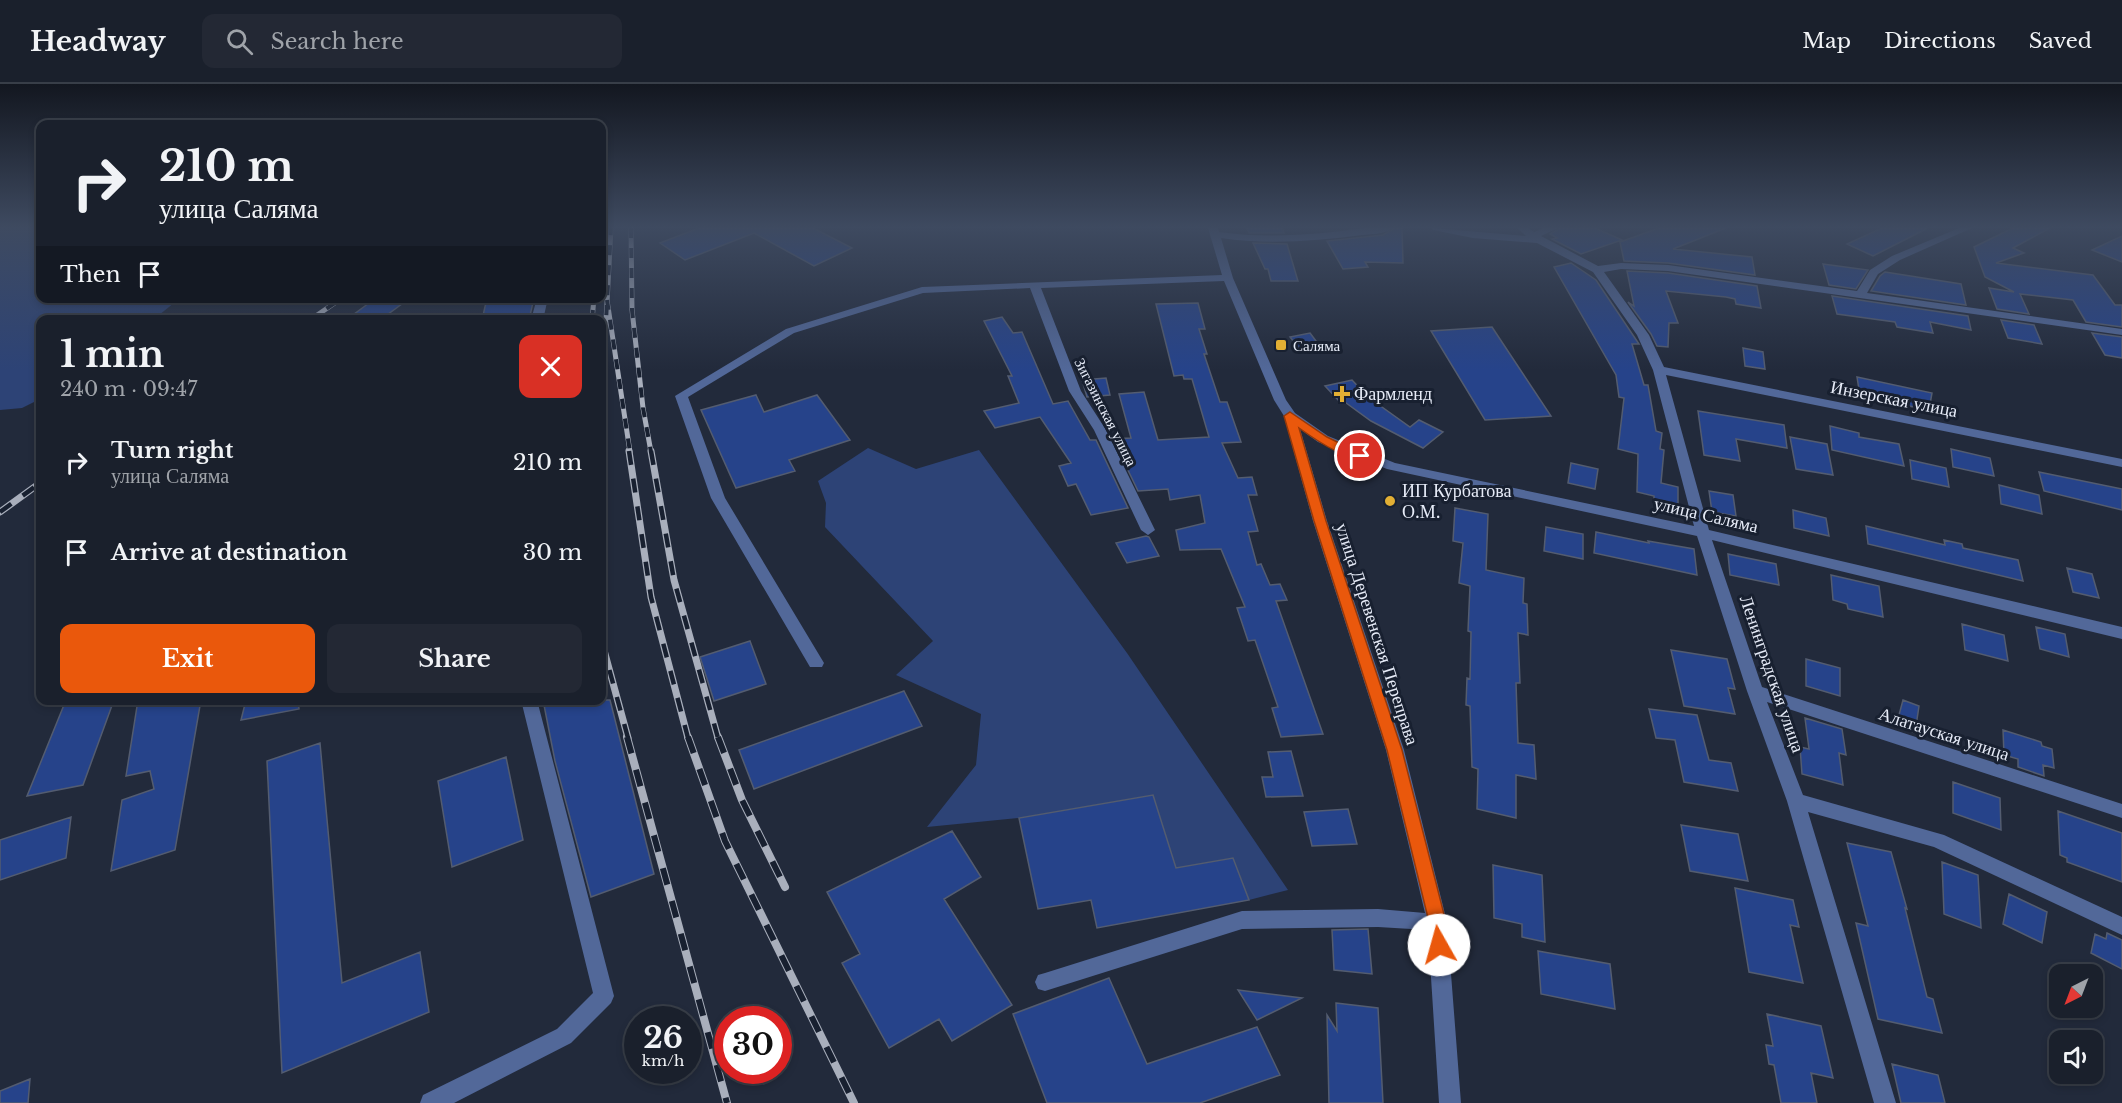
<!DOCTYPE html>
<html lang="en">
<head>
<meta charset="utf-8">
<style>
  :root { --surface:#1a202c; --page:#232834; --text:#f1f3f6; --muted:#9fa3a9; --line:#383e48; --accent:#ea580c }
  body { margin:0; font-family:"Libre Baskerville",serif; background:var(--page); color:var(--text); height:100vh; display:flex; flex-direction:column; font-size:22px; white-space:nowrap }
  * { box-sizing:border-box; margin:0 }
  p { font-size:20px; color:var(--muted) }
  .icon { flex:none; width:33px; height:33px; fill:none; stroke:currentColor; stroke-width:2; stroke-linecap:round; stroke-linejoin:round }
  .map { position:relative; flex:1; overflow:hidden }
  .sheet { position:absolute; left:36px; top:231px; width:570px; height:390px; display:flex; flex-direction:column; background:var(--surface); border-radius:12px; box-shadow:0 3px 9px #0003,0 0 0 2px var(--line) }
  .sheet>* { flex:none }
  .banner { position:absolute; left:36px; top:36px; width:570px; height:183px; border-radius:12px; box-shadow:0 3px 9px #0003,0 0 0 2px var(--line); background:#1a202c; color:var(--text); overflow:hidden }
  .needle { width:39px; rotate:222deg }
  .controls { position:absolute; left:2049px; top:880px; display:grid; gap:12px }
  .controls a { display:grid; place-items:center; width:54px; height:54px; border-radius:12px; background:var(--surface); box-shadow:0 3px 9px #0003,0 0 0 2px var(--line); font-size:30px }
  .speed { position:absolute; left:624px; top:922px; display:flex; gap:12px; font-size:30px; font-weight:700; text-align:center }
  .speed>* { display:grid; place-content:center; width:78px; height:78px; border-radius:50%; background:var(--surface); box-shadow:0 3px 9px #0003,0 0 0 2px var(--line); line-height:1 }
  .speed small { font-size:15px; font-weight:400 }
  .speed .limit { border:9px solid #d22; background:#fff; color:#111 }
  .pin { position:absolute; display:grid; place-items:center; width:51px; height:51px; color:#fff; margin:-26px; border:3px solid #fff; border-radius:50%; box-shadow:0 2px 6px #0007 }
  .me { position:absolute; width:66px; margin:-33px; rotate:353deg; stroke-linejoin:round; filter:drop-shadow(0 0 4px #0008) }
  .turn { display:flex; align-items:center; gap:21px; height:126px; padding:0 24px; font-size:27px }
  .turn .icon { width:78px; height:78px; stroke-width:2.5 }
  .turn b { display:block; font-size:42px; line-height:51px }
  .then { display:flex; align-items:center; height:57px; padding:0 24px; background:#0003; gap:12px; font-size:22px }
  .round { display:grid; place-items:center; flex:none; width:63px; height:63px; border-radius:12px; background:var(--page) }
  .headline { display:flex; align-items:center; justify-content:space-between; height:102px; padding:0 24px }
  h1 { font-size:36px; font-weight:700; line-height:45px }
  .button { display:flex; gap:12px; margin-top:auto; padding:12px 24px }
  .button a { flex:1; height:69px; border-radius:12px; background:var(--accent); color:#fff; font-size:24px; font-weight:700; line-height:69px; text-align:center }
  .button a+a { background:var(--page); color:var(--text) }
  ul { padding:0; list-style:none }
  li { display:flex; align-items:center; gap:18px; height:90px; padding:0 24px }
  li div { flex:1 }
  li b { display:block; font-size:22px }
  li em { font-style:normal }
  header { display:flex; align-items:center; gap:36px; box-sizing:border-box; height:84px; padding:0 30px; background:var(--surface); border-bottom:2px solid var(--line) }
  header strong { font-size:28px }
  nav { display:flex; gap:33px; margin-inline-start:auto; font-size:21px }
  .search { width:420px; height:54px; background:var(--page); display:flex; align-items:center; gap:15px; box-sizing:border-box; padding:0 21px; border-radius:12px; color:var(--muted); font-size:22px }
  .map>svg:first-child { display:block }
</style>
</head>
<body>
<header>
<strong>Headway</strong>
<div class="search"><svg class="icon" aria-label="search" viewBox="0 0 24 24"><circle cx="10" cy="10" r="6"/><path d="M15 15l6 6"/></svg>Search here</div>
<nav><a>Map</a><a>Directions</a><a>Saved</a></nav>
</header>
<div class="map">
<svg width="2122" height="1019" viewBox="0 0 2122 1019">
  <rect width="100%" height="100%" fill="#222a3b"/>
  <path fill="#2d4376" d="M0,144H40V214L179,215L154,235L40,236V315L22,324L0,326Z
    M868,364L916,385L979,366L1127,569L1288,806L1249,816L1233,774L1176,784L1153,711L1019,734L927,743L976,681L981,630L896,591L933,557L825,443L826,419L818,397Z"/>
  <path fill="#26438a" stroke="#535c70" stroke-width="1.5" d="M699,144H813L852,164L814,182L754,149L685,176L660,159Z
    M1247,144H1282L1284,149H1249Z
    M1395,144H1402L1403,179L1365,178L1368,183L1343,185L1327,157L1383,151Z
    M1560,144H1595L1622,156L1581,170L1552,155L1557,154L1550,150Z
    M1659,144H1726L1673,165L1752,173L1755,191L1668,179L1624,177L1620,158Z
    M1882,144H1928L1873,172L1847,160Z
    M2013,144H2050L2013,164L2024,169L1996,179L2093,191L2115,221H2122V243L2086,238L2073,216L2020,210L2029,230L1997,225L1989,204L2014,208L1985,193L1974,163Z
    M2122,152V178L2092,166Z
    M1253,159L1287,160L1298,197H1271L1268,185H1265Z
    M1571,179L1596,196L1639,260H1632L1644,301H1648L1656,347L1662,349L1660,365L1664,366L1661,399L1678,403V421L1654,416V412L1637,408L1638,370L1618,365L1624,314L1619,313L1616,291L1554,183Z
    M1823,180L1868,186L1856,205L1829,201Z
    M1627,187L1668,189L1757,202L1761,224L1736,220L1735,215L1726,213L1666,207L1678,239H1669L1668,263L1657,262L1651,250L1628,218L1634,222Z
    M1885,188L1961,200L1966,221L1871,207L1880,192Z
    M1832,212L1968,232L1971,246L1930,238L1933,249L1897,243L1895,238L1837,230Z
    M376,214H410L380,236H346Z
    M487,214H534L529,236H482Z
    M1198,219L1205,245H1199L1207,270H1204L1220,318H1227L1241,358L1222,359L1238,394L1252,393L1257,411H1248L1258,447L1248,448L1257,481L1261,480L1270,501L1280,500L1287,516L1276,517L1323,650L1281,653L1272,624L1278,623L1255,556L1248,557L1237,524L1245,523L1221,465L1180,466L1176,446L1205,439L1200,411L1170,416L1168,405L1138,407L1113,355L1131,354L1119,310L1144,308L1158,356L1209,353L1192,295H1184L1183,291L1174,292L1156,220Z
    M1002,233L1013,249L1022,248L1053,320L1068,317L1090,356H1096L1128,424L1091,431L1076,400L1068,402L1059,382L1071,379L1040,333L995,344L984,327L1019,319L1008,292H1012L984,237Z
    M2001,236L2034,241L2042,260L2008,254Z
    M1492,243L1551,332L1485,336L1431,247Z
    M1310,249L1322,265L1302,268L1290,253Z
    M2092,249L2122,253V274L2105,271Z
    M1743,264L1763,268L1765,285L1745,282Z
    M1857,293L1932,309L1929,326L1860,312Z
    M1106,294L1110,311L1087,313L1082,296Z
    M1352,296L1368,313L1410,343L1419,336L1443,348L1423,364L1371,337L1342,316L1339,317L1325,302Z
    M756,311L764,328L817,311L850,356L789,376L795,387L736,404L701,326Z
    M1698,327L1784,341L1787,364L1736,355L1740,377L1704,371Z
    M1830,342L1859,349V353L1899,360L1904,382L1832,366Z
    M1790,353L1827,360L1833,391L1796,385Z
    M1951,365L1990,374L1994,392L1953,383Z
    M1910,376L1946,384L1949,403L1912,395Z
    M1571,379L1598,385L1595,405L1568,399Z
    M2039,388L2122,405V426L2044,407Z
    M1999,401L2039,411L2042,430L2001,420Z
    M1709,407L1733,411L1736,432L1712,428Z
    M1455,424L1488,430L1486,486L1524,494L1523,519L1527,520L1528,551L1518,549L1520,599H1516L1518,659L1534,661L1536,695L1516,691V734L1477,725L1478,685L1472,683L1470,622L1466,621L1467,594L1470,595L1471,548L1468,547L1470,502L1459,499L1463,459L1453,457Z
    M1793,426L1826,434L1829,452L1794,444Z
    M1866,442L1945,461L1944,456L1962,460L1963,464L2018,476L2023,497L1868,460Z
    M1546,443L1583,450V475L1544,467Z
    M1596,448L1649,459L1648,457L1694,465L1697,491L1594,469Z
    M1146,452L1149,453L1159,472L1127,479L1116,459Z
    M1728,470L1776,480L1779,501L1730,491Z
    M2067,484L2092,490L2099,514L2073,508Z
    M1831,491L1879,502L1883,533L1848,525L1847,520L1833,516Z
    M1962,540L2004,551L2008,577L1965,566Z
    M2036,543L2065,550L2069,573L2040,565Z
    M750,557L766,600L714,617L700,573Z
    M1671,566L1727,575L1735,605L1728,604L1735,630L1684,622Z
    M1806,575L1840,584V612L1806,602Z
    M904,607L922,642L754,705L739,666Z
    M66,616H114L83,701L27,712Z
    M138,616H201L175,766L111,787L122,716L154,705L150,687L126,692Z
    M246,616H298L299,625L241,636Z
    M543,616H610L654,790L591,813L555,677Z
    M1903,616L1919,622L1915,649L1896,642Z
    M1649,625L1697,631L1709,676L1731,679L1738,707L1684,698L1675,656L1656,654Z
    M1805,634L1842,645L1846,671L1839,669L1843,701L1802,690L1800,663L1809,665Z
    M2003,646L2041,658L2042,662L2052,665L2054,684L2043,681L2044,692L2018,683V675L2004,671Z
    M320,659L342,899L420,868L429,928L282,989L267,677Z
    M1291,667L1303,712L1266,713L1262,693H1273L1268,668Z
    M506,673L523,756L452,783L438,697Z
    M1953,698L2000,714L2001,746L1953,729Z
    M1153,711L1176,784L1233,774L1249,816L1097,844L1091,816L1038,825L1019,734Z
    M1348,725L1357,760L1312,762L1304,728Z
    M2058,727L2122,749V798L2067,778V774L2060,771Z
    M71,733L66,774L0,796V756Z
    M1681,741L1738,750L1748,797L1690,787Z
    M952,747L981,793L944,815L1012,921L952,957L939,935L889,964L842,879L860,870L827,808Z
    M1847,759L1891,768L1907,825L1905,824L1927,913L1933,915L1942,949L1878,935L1856,839L1868,842Z
    M1942,778L1978,791L1981,844L1944,830Z
    M1493,781L1542,791L1545,858L1522,853V840L1494,834Z
    M1735,804L1793,816L1799,843L1790,841L1803,899L1749,888Z
    M2009,810L2047,828L2042,859L2003,840Z
    M1368,845L1372,890L1334,886L1332,846Z
    M2107,849L2122,856V885L2091,869L2095,850L2106,855Z
    M1538,867L1610,880L1615,925L1541,910Z
    M1109,894L1147,980L1257,943L1280,991L1200,1019H1047L1013,930Z
    M1238,906L1302,914L1257,936Z
    M1336,919L1378,924L1383,1019H1329L1327,931L1337,947Z
    M1767,930L1821,942L1833,994L1811,989L1817,1019H1781L1774,981L1769,980L1766,961L1773,962Z
    M1892,980L1938,991L1945,1019H1901Z
    M30,995L28,1019H0V1007Z"/>
  <g fill="none" stroke-linecap="round" stroke-linejoin="round">
    <path fill="#526899" fill-rule="evenodd" d="M1208,144H1218L1219,148C1254,153 1288,152 1323,149C1346,147 1370,142 1393,144C1386,150 1372,150 1362,151C1315,157 1268,161 1221,154L1233,194L1286,316L1295,329L1328,352L1395,379L1694,442L1653,286L1637,251L1593,188L1537,159L1473,154L1433,146L1432,144L1526,152L1517,144H1528L1534,148L1544,144H1558L1541,152L1598,182L1621,179L1668,181L1857,207L1870,186L1892,172L1959,144H1972L1900,176L1878,190L1867,209L2122,245V251L1668,187L1621,185L1604,188L1649,251L1664,283L2122,375V383L1666,291L1709,446L2122,543V555L1712,456L1762,603L2122,720V734L1767,618L1803,711L1944,751L2122,833V851L1934,763L1808,728L1896,1019H1874L1787,717L1747,607L1697,452L1387,385L1318,358L1300,345L1327,437L1404,666L1447,838L1461,1019H1439L1428,846L1378,843L1242,845L1045,907L1038,905L1035,898L1038,891L1045,889L1242,827L1378,825L1425,829L1386,666L1313,437L1284,332L1274,316L1224,197L1041,204L1081,307L1106,346L1155,446L1148,451L1141,446L1094,346L1069,307L1030,204L923,209L794,249L688,313L725,414L824,579L822,583H810L711,414L675,312L786,245L922,203L1222,191Z
      M537,214H548L543,236H531Z
      M521,616H537L614,912L611,919L571,959L454,1019H420L423,1011L557,945L593,909Z"/>
    <g stroke="#a9afbc" stroke-width="5">
      <path id="rail-far2" d="M631,144L632,226L643,324L651,368
        M607,216L630,368
        M310,236L342,214
        M592,236L594,214
        M602,311L611,144"/>
    </g>
    <g stroke="#a9afbc" stroke-width="7">
      <path id="rail-far1" d="M629,367L651,513L688,654
        M651,367L674,496L718,654
        M0,428L40,399
        M602,559L628,654"/>
    </g>
    <g stroke="#a9afbc" stroke-width="8">
      <path id="rail" d="M627,653L727,1019
        M688,653L725,757L854,1019
        M718,653L742,716L785,803"/>
    </g>
    <use href="#rail-far2" stroke="#182030" stroke-width="4" stroke-dasharray="10" stroke-linecap="butt"/>
    <use href="#rail-far1" stroke="#182030" stroke-width="4.5" stroke-dasharray="14" stroke-linecap="butt"/>
    <use href="#rail" stroke="#182030" stroke-width="6" stroke-dasharray="17" stroke-linecap="butt"/>
  </g>
  <linearGradient id="sky" x2="0" y2="1"><stop stop-color="#131720"/><stop offset="0.5" stop-color="#3e4a60"/><stop offset="1" stop-color="#3e4a60" stop-opacity="0"/></linearGradient>
  <rect width="2122" height="286" fill="url(#sky)"/>
  <path fill="#ea580c" stroke="#983908" stroke-width="1.5" d="M1290,328L1327,353L1366,372L1364,374C1348,378 1313,354 1299,344L1326,437L1402,666L1446,838L1448,861L1445,866L1439,869L1433,866L1429,838L1387,666L1314,437L1284,332Z"/>
  <g fill="#e2af34" stroke="#182030" stroke-width="2">
    <rect x="1275" y="255" width="12" height="12" rx="3"/>
    <path d="M1339 301h6v6h6v6h-6v6h-6v-6h-6v-6h6z"/>
    <circle cx="1390" cy="417" r="6"/>
  </g>
  <g text-anchor="middle" dominant-baseline="central" stroke-width="6" stroke-linejoin="round" paint-order="stroke">
    <g font-size="15" fill="#e6ebf7" stroke="#182030" text-anchor="start">
      <text x="1293" y="261">Саляма</text>
    </g>
    <g font-size="15" fill="#e6ebf7" stroke="#182030">
      <text transform="translate(1106 328) rotate(63)">Зигазинская улица</text>
    </g>
    <g font-size="18" fill="#e6ebf7" stroke="#182030" text-anchor="start">
      <text x="1354" y="310">Фармленд</text>
      <text x="1402" y="407">ИП Курбатова<tspan x="1402" dy="21">О.М.</tspan></text>
    </g>
    <g font-size="18" fill="#e6ebf7" stroke="#182030">
      <text transform="translate(1894 315) rotate(11)">Инзерская улица</text>
      <text transform="translate(1706 431) rotate(13)">улица Саляма</text>
      <text transform="translate(1377 550) rotate(72)">улица Деревенская Переправа</text>
      <text transform="translate(1772 590) rotate(71)">Ленинградская улица</text>
      <text transform="translate(1944 650) rotate(18)">Алатауская улица</text>
    </g>
  </g>
</svg>
<div class="controls">
<a><svg class="needle" viewBox="-14 -14 28 28"><path d="M0-13l5 13h-10z" fill="#e53935"/><path d="M0 13l5-13h-10z" fill="#9fa3a9"/></svg></a>
<a><svg class="icon" aria-label="sound" viewBox="0 0 24 24"><path d="M4 9h4l5-4v14l-5-4H4zM17 9q2 3 0 6"/></svg></a>
</div>
<div class="speed"><div>26<small>km/h</small></div><div class="limit">30</div></div>
<div class="pin" style="left:1360px;top:372px;background:#d93025"><svg class="icon" aria-label="arrive" viewBox="0 0 24 24"><path d="M6 21V4h12l-3 4 3 4H6"/></svg></div>
<svg class="me" style="left:1439px;top:861px" viewBox="-20 -20 40 40"><circle r="19" fill="#fff"/><path d="M0-13L10 11 0 6-10 11z" fill="#ea580c"/></svg>
<div class="banner">
<div class="turn"><svg class="icon" aria-label="right" viewBox="0 0 24 24"><path d="M7 20v-9h11M14 6l5 5-5 5"/></svg><div><b>210 m</b>улица Саляма</div></div>
<div class="then">Then<svg class="icon" aria-label="arrive" viewBox="0 0 24 24"><path d="M6 21V4h12l-3 4 3 4H6"/></svg></div>
</div>
<section class="sheet">
<div class="headline"><div><h1>1 min</h1><p>240 m · 09:47</p></div><a class="round" style="background:#d93025;color:#fff"><svg class="icon" aria-label="close" viewBox="0 0 24 24"><path d="M6 6l12 12M18 6L6 18"/></svg></a></div>
<ul>
<li><svg class="icon" aria-label="right" viewBox="0 0 24 24"><path d="M7 20v-9h11M14 6l5 5-5 5"/></svg><div><b>Turn right</b><p>улица Саляма</p></div><em>210 m</em></li>
<li><svg class="icon" aria-label="arrive" viewBox="0 0 24 24"><path d="M6 21V4h12l-3 4 3 4H6"/></svg><div><b>Arrive at destination</b></div><em>30 m</em></li>
</ul>
<div class="button"><a>Exit</a><a>Share</a></div>
</section>
</div>
</body>
</html>
